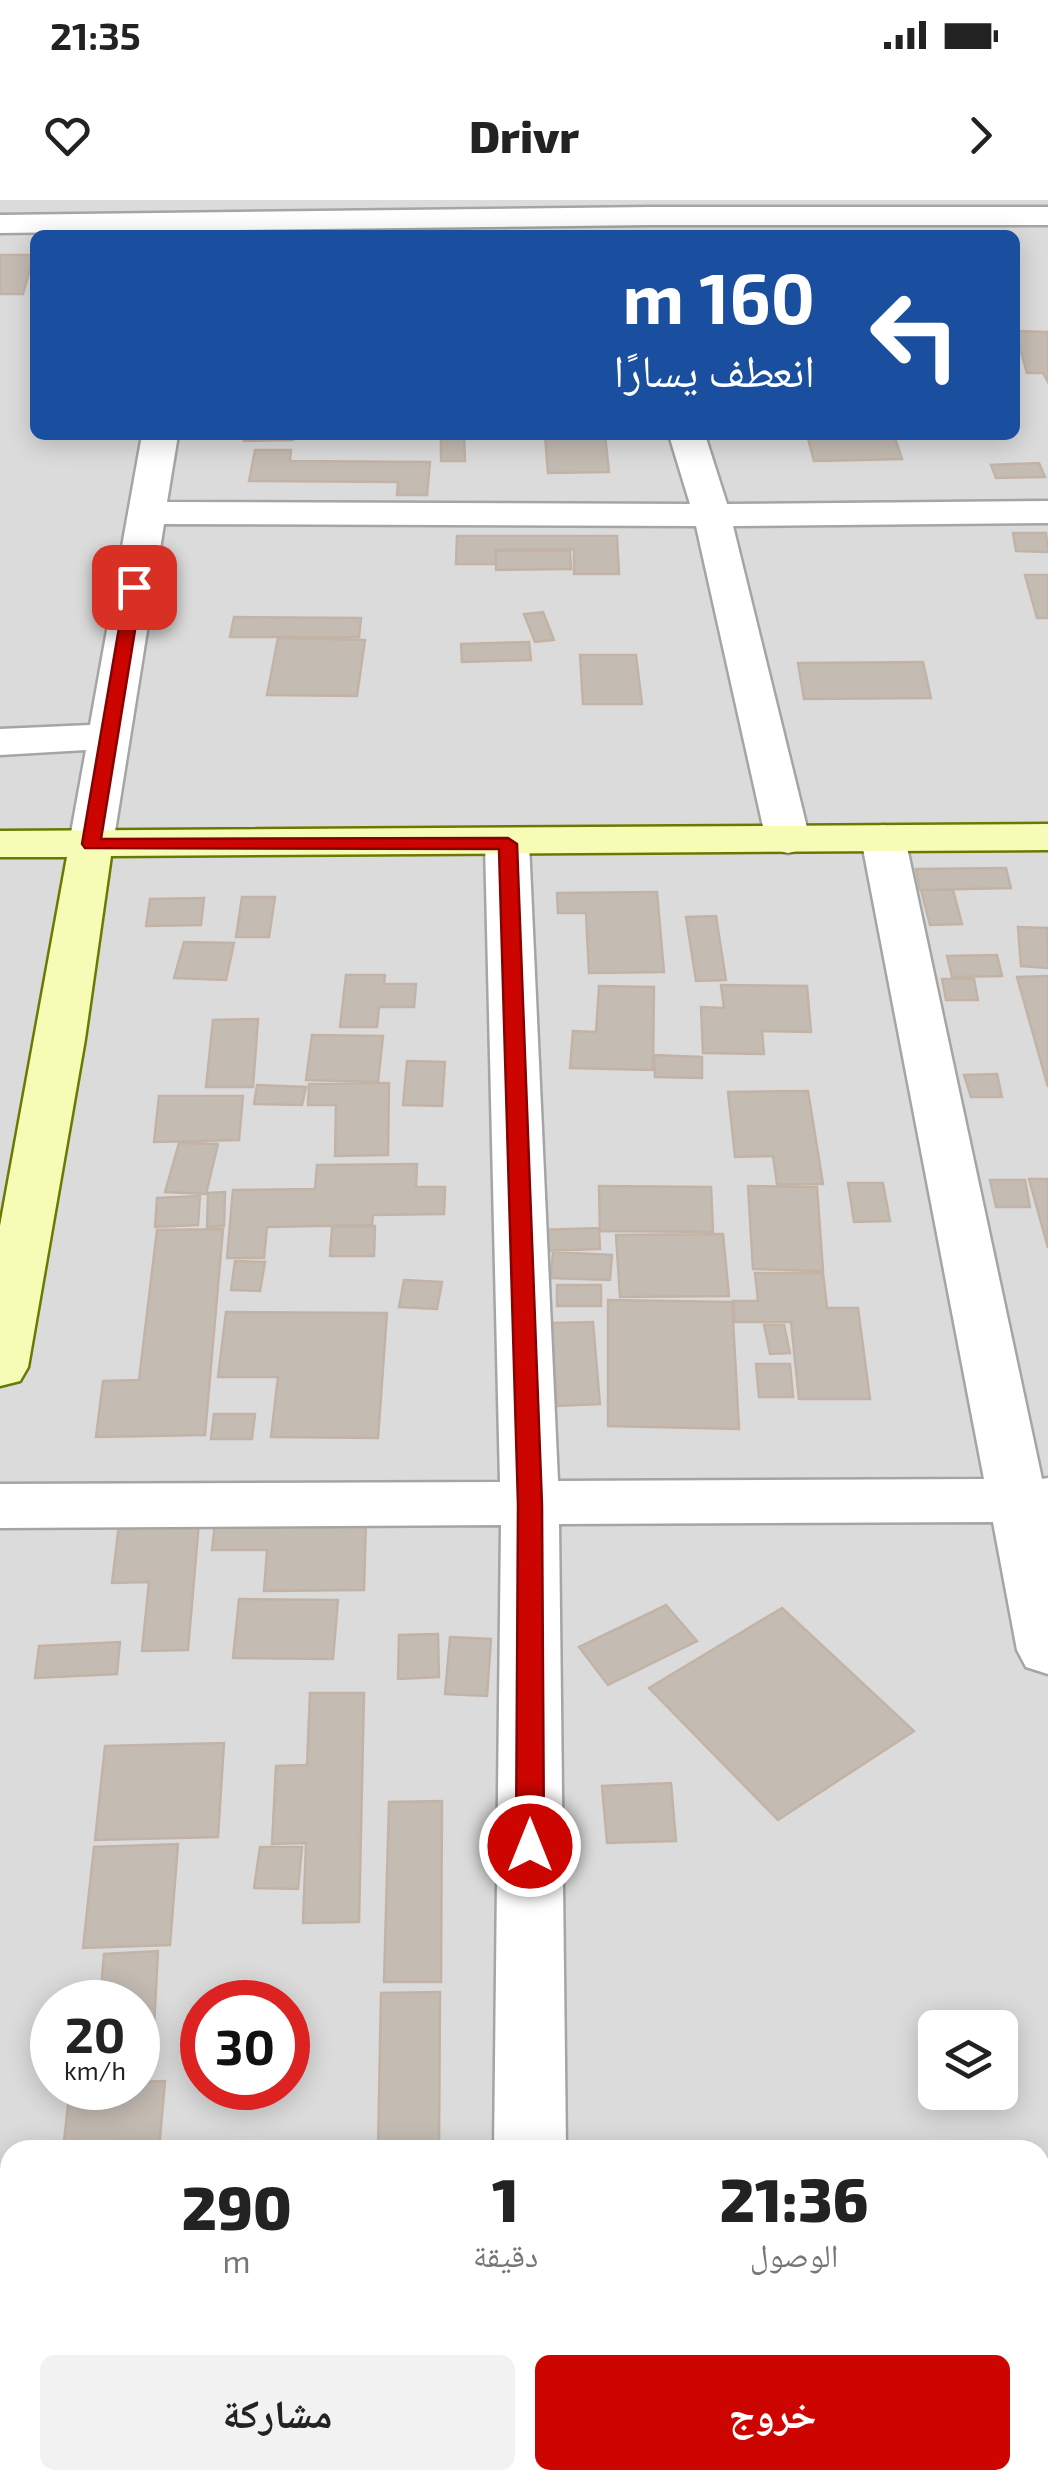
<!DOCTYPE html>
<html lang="ar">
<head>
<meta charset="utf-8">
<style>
  :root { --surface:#fff; --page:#f2f2f2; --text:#222; --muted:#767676; --accent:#cd0500 }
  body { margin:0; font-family:"Exo 2","Noto Naskh Arabic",sans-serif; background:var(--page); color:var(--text); direction:rtl; height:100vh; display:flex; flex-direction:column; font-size:38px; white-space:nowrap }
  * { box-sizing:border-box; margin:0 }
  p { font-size:32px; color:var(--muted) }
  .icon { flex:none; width:55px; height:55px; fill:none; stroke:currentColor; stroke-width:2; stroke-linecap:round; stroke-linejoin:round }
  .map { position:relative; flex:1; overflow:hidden; direction:ltr }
  .drawer { position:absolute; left:0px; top:1940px; width:1050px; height:350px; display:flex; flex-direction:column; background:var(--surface); border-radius:30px 30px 0 0; box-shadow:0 5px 25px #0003; direction:rtl }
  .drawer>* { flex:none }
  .banner { position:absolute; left:30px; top:30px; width:990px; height:210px; border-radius:15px; box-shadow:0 5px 25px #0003; direction:rtl; background:#1a4fa0; color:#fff; overflow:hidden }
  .controls { position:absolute; left:918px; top:1810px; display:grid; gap:20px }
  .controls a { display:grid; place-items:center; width:100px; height:100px; border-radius:15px; background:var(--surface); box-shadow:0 5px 25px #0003; font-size:50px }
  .speed { position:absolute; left:30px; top:1780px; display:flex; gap:20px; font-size:50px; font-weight:700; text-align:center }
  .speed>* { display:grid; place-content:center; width:130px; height:130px; border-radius:50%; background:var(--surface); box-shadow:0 5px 25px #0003; line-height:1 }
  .speed small { font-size:25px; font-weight:400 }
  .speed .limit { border:15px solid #d22; background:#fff; color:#111 }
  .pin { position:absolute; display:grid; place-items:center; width:85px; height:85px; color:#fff; margin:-42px; border-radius:20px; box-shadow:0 5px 15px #0006 }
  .me { position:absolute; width:110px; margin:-55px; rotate:0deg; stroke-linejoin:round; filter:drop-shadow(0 0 8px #0008) }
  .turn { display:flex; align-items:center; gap:35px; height:210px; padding:0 40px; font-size:45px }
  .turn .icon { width:130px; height:130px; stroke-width:2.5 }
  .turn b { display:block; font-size:70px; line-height:85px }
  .eta { display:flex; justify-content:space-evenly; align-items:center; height:170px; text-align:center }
  .eta b { font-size:60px; font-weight:800; line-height:70px }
  .action { display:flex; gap:20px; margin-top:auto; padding:20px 40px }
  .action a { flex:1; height:115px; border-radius:15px; background:var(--accent); color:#fff; font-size:40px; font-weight:800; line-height:115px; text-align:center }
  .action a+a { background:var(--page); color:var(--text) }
  .status { display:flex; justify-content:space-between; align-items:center; height:70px; padding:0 50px; background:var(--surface); direction:ltr }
  .status svg { height:28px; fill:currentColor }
  header { display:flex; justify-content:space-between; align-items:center; height:130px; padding:0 40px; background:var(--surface); font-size:45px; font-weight:800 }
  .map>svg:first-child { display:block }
</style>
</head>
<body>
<div class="status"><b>21:35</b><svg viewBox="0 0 49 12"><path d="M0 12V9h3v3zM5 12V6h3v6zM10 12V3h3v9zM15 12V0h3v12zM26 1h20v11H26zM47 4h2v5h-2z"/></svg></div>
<header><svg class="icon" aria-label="forward" viewBox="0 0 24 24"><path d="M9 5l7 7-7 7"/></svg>Drivr<svg class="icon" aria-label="heart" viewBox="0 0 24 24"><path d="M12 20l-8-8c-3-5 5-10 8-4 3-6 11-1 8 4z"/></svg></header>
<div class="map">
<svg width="1048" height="2290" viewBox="0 0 1048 2290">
  <rect width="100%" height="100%" fill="#f0ece4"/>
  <path fill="#dcdbdb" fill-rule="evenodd" d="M0,0H1048V2290H0ZM35,35H1015V235H35ZM52,1802H138V1888H52ZM202,1802H288V1888H202ZM935,1828H1000V1892H935ZM10,1950H1040V2280H10Z"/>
  <path fill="#c4bcb3" stroke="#c2b3a6" stroke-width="2.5" d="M0,55H34L23,94H0Z
    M1015,131L1048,132V182L1043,173H1027Z
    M244,235H294L293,240L244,241Z
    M441,235H464L465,261H441Z
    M545,235H605L609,272L548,273Z
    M807,235H894L902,259L814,261Z
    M255,250H291L290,261L430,262L427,295H397L398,282L249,281Z
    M1039,263L1045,277L996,278L991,265Z
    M1013,333H1046L1048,352L1016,351Z
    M457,336H617L619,374H574V349L495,350L496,364H456Z
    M496,351H570L571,369L496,370Z
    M1025,375H1048V418H1037Z
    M543,412L554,440L535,442L524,414Z
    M234,417L361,418L359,437H230Z
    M278,438L365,440L357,496L267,495Z
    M529,442L531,460L462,462L461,444Z
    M580,455H636L642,504H583Z
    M923,462L931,498L804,499L798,463Z
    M1006,668L1011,688L920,690L916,669Z
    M921,690H953L962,724L930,725Z
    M657,692L664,772L589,773L586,713H558L557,693Z
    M242,697H275L269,737H236Z
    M204,698L201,725L146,726L150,699Z
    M716,716L726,780L696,781L686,717Z
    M1018,727L1047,728L1048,768L1021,766Z
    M184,742L234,743L226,780L174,778Z
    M997,755L1002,776L952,777L947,756Z
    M346,775H385L384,784H416L414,807H379L377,827H340Z
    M1048,776V887L1017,777Z
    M942,779H974L978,800H946Z
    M721,785L807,786L811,832L762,831L764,854L703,853L701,807L724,808Z
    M599,786L654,787L653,870L570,868L573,831L596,832Z
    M258,819L253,887H206L213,820Z
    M312,835L383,836L378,882L306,880Z
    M654,855L702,857V878L655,877Z
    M407,861L445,862L442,906L403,905Z
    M997,874L1002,897H971L964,875Z
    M389,883L388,955L335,956L336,905H308L309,884Z
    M257,885L306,887L302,905L254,904Z
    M808,891L823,984H777L773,956L735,957L728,892Z
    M159,896H243L239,940L154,942Z
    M179,943L218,944L206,994L165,992Z
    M417,964L416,987H445L444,1014L373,1015L372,1025L267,1027L264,1058H227L233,990L315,989L317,965Z
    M1029,979H1048V1048Z
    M990,980H1025L1030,1007H996Z
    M848,983H883L890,1021L854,1022Z
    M599,986L711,987L713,1032L600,1031Z
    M748,986L817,987L823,1071L753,1069Z
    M225,992L224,1026L207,1027L208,993Z
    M200,996L198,1025L155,1027L157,998Z
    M375,1026L374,1056H330L332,1027Z
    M599,1028L600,1049L540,1051L538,1030Z
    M223,1029L205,1235L96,1237L103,1181L139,1180L157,1030Z
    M723,1034L729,1096L620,1097L616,1035Z
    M553,1052L612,1055L610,1080L551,1078Z
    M235,1061L265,1062L260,1091L231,1090Z
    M755,1073H823L827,1108H858L870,1199H799L791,1122H735L733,1101H758Z
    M404,1080L442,1082L437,1109L399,1107Z
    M557,1085H601V1106H557Z
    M608,1100L732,1102L739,1229L608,1226Z
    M226,1112L387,1113L378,1238L271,1237L278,1177H218Z
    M593,1122L600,1204L557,1206L551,1123Z
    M764,1125H784L790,1153L770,1154Z
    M756,1164H790L793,1197H759Z
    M214,1214H255L252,1239H211Z
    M366,1320L364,1390L264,1391L267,1350H212L215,1322Z
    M199,1322L188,1450L142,1451L149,1382L112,1383L119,1324Z
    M239,1399L338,1400L333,1459L233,1458Z
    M666,1405L697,1441L608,1485L579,1447Z
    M782,1408L914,1531L778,1620L649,1488Z
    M438,1434L439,1477L398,1479L399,1435Z
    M450,1437L491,1439L487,1496L445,1494Z
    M120,1442L117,1474L35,1478L39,1446Z
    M310,1493H364L359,1722L303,1723L306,1643L272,1644L276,1566L307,1565Z
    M224,1543L218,1637L95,1640L105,1546Z
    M671,1583L676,1641L607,1643L602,1586Z
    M442,1601L441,1782H384L389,1602Z
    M178,1644L170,1745L83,1748L94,1647Z
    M260,1647H302L298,1689L254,1688Z
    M158,1751L153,1846L138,1847V1802H100L104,1754Z
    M440,1792L439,1950H378L381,1793Z
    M165,1881L159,1950H63L70,1888H138V1882Z
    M71,2280H176V2290H70Z
    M276,2280H332V2290H276Z"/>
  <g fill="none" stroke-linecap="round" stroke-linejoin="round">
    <g stroke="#a5a5a5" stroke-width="5">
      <path id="street" d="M650,7H1048V25H650L0,33V15Z
        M142,235H178L167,302L690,304L669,235H705L727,304L1048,301V323L733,326L810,640L804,649L788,653L772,649L766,640L696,326L164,324L113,644L107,653L91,657L75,653L69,644L86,550L0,555V529L90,525Z
        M883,625L899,629L905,638L1042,1279L1048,1278V1474L1026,1467L1017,1450L993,1322L559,1324L566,1950H494L501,1325L0,1328V1284L500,1282L485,643L491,634L507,630L523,634L529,643L558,1281L984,1279L861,638L867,629Z
        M490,2280H570V2290H490Z"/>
    </g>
    <g stroke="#6a7a01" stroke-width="5">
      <path id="secondary" d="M1048,624V650L111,656L85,839L28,1167L20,1181L0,1186V1026L67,657H0V631Z"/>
    </g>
    <use href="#street" fill="#fff" fill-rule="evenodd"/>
    <use href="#secondary" fill="#f6fcb6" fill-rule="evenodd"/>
  </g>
  <path fill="#cd0500" stroke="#850300" stroke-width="2.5" d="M134,382L142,387L101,639L508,638L517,644L542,1305L544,1646L540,1654L530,1658L520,1654L516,1646L518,1305L499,649L85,648L82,644L126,387Z"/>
</svg>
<div class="controls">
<a><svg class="icon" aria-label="layers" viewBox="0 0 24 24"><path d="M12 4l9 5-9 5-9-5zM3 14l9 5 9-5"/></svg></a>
</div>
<div class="speed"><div>20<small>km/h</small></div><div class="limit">30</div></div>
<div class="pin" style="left:134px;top:387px;background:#d93025"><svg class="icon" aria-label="arrive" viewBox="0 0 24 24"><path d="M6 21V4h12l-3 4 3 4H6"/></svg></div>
<svg class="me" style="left:530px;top:1646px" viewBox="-20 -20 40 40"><circle r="17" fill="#cd0500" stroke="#fff" stroke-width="3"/><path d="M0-11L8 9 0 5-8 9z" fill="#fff"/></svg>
<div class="banner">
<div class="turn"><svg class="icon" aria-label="left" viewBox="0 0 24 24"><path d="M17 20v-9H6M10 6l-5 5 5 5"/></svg><div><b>160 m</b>انعطف يسارًا</div></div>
</div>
<section class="drawer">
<div class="eta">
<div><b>21:36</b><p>الوصول</p></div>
<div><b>1</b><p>دقيقة</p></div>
<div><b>290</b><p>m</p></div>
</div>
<div class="action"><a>خروج</a><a>مشاركة</a></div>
</section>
</div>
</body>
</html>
